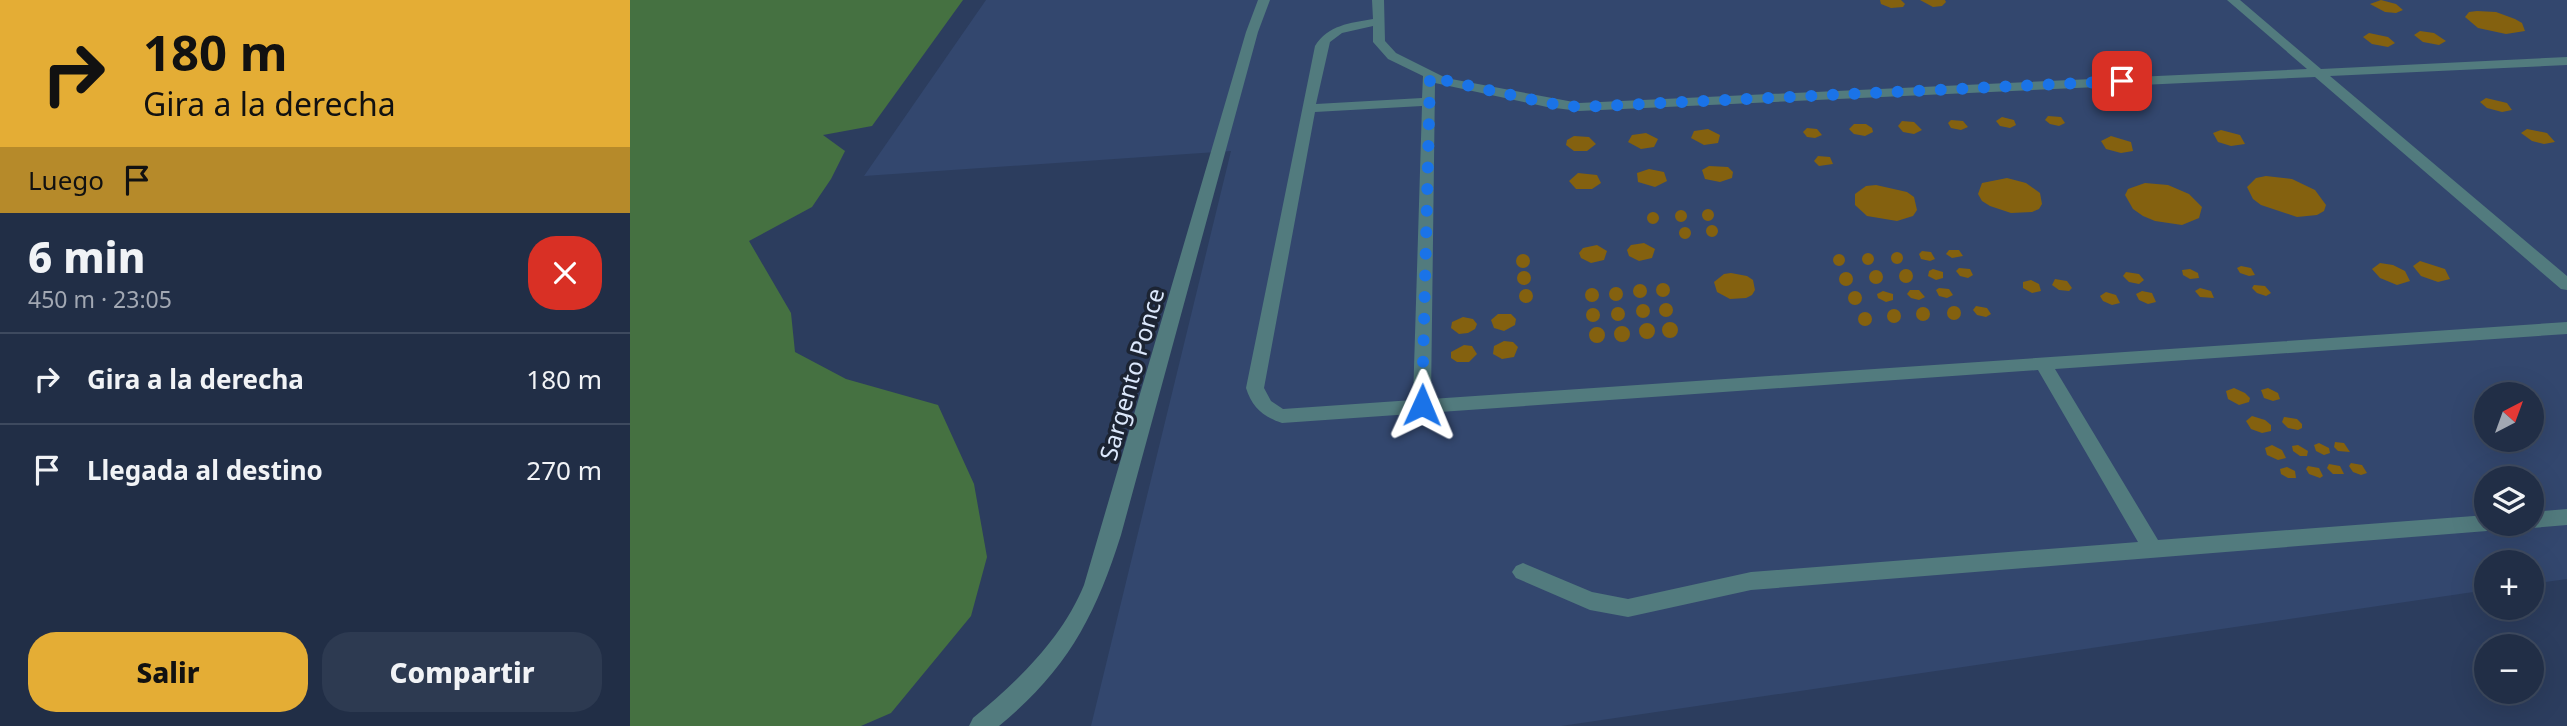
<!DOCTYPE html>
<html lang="es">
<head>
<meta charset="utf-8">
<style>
  :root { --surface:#212e46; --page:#2d3a51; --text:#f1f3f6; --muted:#a2a8b3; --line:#3e4a5f; --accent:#e4ad35 }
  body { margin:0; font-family:"Noto Sans",sans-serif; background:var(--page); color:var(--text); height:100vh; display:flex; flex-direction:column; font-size:26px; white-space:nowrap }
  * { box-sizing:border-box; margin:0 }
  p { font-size:23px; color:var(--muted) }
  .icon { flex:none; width:38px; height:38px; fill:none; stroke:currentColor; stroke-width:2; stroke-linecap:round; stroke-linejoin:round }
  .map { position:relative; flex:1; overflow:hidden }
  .sheet { display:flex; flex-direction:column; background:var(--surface); width:630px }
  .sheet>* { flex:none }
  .banner { background:#e4ad35; color:#111; overflow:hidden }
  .needle { width:46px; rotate:41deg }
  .controls { position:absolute; left:1844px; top:382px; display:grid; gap:14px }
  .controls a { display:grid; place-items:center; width:70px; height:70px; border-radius:50%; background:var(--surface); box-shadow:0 7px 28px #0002,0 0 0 2px var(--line); font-size:35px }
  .pin { position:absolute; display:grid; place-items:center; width:60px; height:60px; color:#fff; margin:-30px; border-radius:14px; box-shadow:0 4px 10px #0006 }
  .me { position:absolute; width:77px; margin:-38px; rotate:1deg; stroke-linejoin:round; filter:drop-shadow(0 0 5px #0008) }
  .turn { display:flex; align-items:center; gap:24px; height:147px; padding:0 28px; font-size:32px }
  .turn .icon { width:91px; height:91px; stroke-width:2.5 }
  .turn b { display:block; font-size:49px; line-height:60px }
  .then { display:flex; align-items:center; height:66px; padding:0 28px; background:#0003; gap:14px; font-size:26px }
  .round { display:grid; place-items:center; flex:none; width:74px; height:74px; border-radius:28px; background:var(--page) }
  .head { display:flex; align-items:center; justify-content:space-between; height:119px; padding:0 28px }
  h1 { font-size:42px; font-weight:800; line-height:52px }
  .primary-button { display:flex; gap:14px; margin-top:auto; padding:14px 28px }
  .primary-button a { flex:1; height:80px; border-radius:28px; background:var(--accent); color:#111; font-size:28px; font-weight:800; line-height:80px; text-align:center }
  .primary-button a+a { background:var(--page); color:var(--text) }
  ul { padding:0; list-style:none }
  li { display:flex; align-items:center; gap:21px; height:91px; padding:0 28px; border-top:2px solid var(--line) }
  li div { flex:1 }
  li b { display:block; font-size:26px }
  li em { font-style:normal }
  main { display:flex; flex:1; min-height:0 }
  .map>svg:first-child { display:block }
</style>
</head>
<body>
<main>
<section class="sheet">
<div class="banner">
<div class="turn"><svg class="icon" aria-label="right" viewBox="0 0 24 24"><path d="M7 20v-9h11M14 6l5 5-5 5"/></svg><div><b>180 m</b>Gira a la derecha</div></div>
<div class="then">Luego<svg class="icon" aria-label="arrive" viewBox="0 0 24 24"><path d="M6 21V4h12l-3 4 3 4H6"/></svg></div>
</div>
<div class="head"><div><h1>6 min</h1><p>450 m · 23:05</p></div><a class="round" style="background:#d93025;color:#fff"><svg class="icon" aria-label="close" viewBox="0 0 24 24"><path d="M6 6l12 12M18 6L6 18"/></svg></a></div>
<ul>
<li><svg class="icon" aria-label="right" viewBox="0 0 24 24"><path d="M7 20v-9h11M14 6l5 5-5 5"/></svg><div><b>Gira a la derecha</b></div><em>180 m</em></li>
<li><svg class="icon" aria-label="arrive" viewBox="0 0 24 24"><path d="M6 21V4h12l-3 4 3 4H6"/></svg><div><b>Llegada al destino</b></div><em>270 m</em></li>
</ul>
<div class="primary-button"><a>Salir</a><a>Compartir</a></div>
</section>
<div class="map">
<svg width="1937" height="726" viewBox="0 0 1937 726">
  <rect width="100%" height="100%" fill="#2c3d5e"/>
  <path fill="#33476e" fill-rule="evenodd" d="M356,0H1937V579L1902,584V562H1857V590L931,726H461L601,151L234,176ZM1857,394H1902V439H1857ZM1857,478H1902V523H1857Z"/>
  <path fill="#457141" d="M0,0H333L242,126L193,135L215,151L201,179L182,207L119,241L161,313L165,352L216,379L308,405L344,484L357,557L341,616L261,713L231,726H0Z"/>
  <path fill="#84610f" d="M1250,0H1271L1275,4L1273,7L1261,8L1251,4Z
    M1290,0H1315L1316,2L1312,6L1303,7Z
    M1751,0L1766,4L1773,10L1766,13L1755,12L1740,4Z
    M1847,11L1866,12L1885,19L1892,23L1895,31L1876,34L1848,28L1835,17L1839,12Z
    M1790,31L1804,33L1816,41L1809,45L1793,42L1784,35Z
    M1739,33L1758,37L1765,43L1758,47L1742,44L1733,37Z
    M1856,98L1877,103L1882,110L1872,112L1857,108L1850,102Z
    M1418,116L1431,117L1435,123L1429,126L1420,124L1415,120Z
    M1372,117L1384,120L1386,125L1380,128L1370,126L1366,121Z
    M1321,120L1333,121L1338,127L1331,130L1321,128L1318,123Z
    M1272,121L1284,122L1292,130L1284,134L1273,132L1268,126Z
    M1224,124H1236L1242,128L1243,132L1235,136L1224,134L1219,129Z
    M1177,128L1187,129L1192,135L1185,138L1177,137L1173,132Z
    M1078,129L1090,135L1088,143L1074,145L1061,138L1064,131Z
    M1897,129L1917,133L1925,142L1914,144L1902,141L1891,133Z
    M1591,130L1610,135L1615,144L1601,146L1588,142L1583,133Z
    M1016,133L1028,139L1024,147L1011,149L998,142L1002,135Z
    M944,136L959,137L966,144L957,151H944L936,145L937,140Z
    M1481,136L1501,142L1503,151L1491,153L1476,149L1471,141Z
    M1188,156L1200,157L1203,164L1189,166L1184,161Z
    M1079,166L1098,167L1103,172L1102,178L1090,182L1075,179L1072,170Z
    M1019,169L1034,172L1037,181L1025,187L1008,182L1007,173Z
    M948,173L967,175L971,183L962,189H946L939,181Z
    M1636,176L1662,179L1685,190L1696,205L1694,211L1687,215L1667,217L1631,205L1623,199L1617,187L1626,178Z
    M1377,178L1396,183L1410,193L1412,204L1409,209L1402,212L1381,213L1360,206L1352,201L1348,194L1352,183Z
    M1515,183L1538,185L1559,194L1572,207L1569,218L1552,225L1525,221L1513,216L1503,209L1495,195L1498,189Z
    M1246,185L1277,192L1284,197L1287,210L1283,216L1267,221L1237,216L1225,205V194L1236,186Z
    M1072 215a6 6 0 1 1 12 0a6 6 0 1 1-12 0Z
    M1045 216a6 6 0 1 1 12 0a6 6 0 1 1-12 0Z
    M1017 218a6 6 0 1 1 12 0a6 6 0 1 1-12 0Z
    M1076 231a6 6 0 1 1 12 0a6 6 0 1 1-12 0Z
    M1049 233a6 6 0 1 1 12 0a6 6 0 1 1-12 0Z
    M1014,243L1025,249L1022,258L1009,261L999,256L997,250L1001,245Z
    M967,245L977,251L974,260L961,263L951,258L949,253L953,248Z
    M1319,250H1329L1333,256L1322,258L1316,254Z
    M1292,251L1301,252L1305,259L1300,261L1291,259L1289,254Z
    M1261 258a6 6 0 1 1 12 0a6 6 0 1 1-12 0Z
    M1232 259a6 6 0 1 1 12 0a6 6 0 1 1-12 0Z
    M1203 260a6 6 0 1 1 12 0a6 6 0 1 1-12 0Z
    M886 261a7 7 0 1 1 14 0a7 7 0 1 1-14 0Z
    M1790,261L1815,269L1820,279L1808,282L1791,276L1783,266Z
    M1750,263L1763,265L1775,271L1780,281L1767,285L1750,278L1742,269Z
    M1611,266L1621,268L1625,275L1619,276L1610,273L1607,268Z
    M1329,268L1340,269L1343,275L1338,278L1330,276L1326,271Z
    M1303,269L1313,272V278L1306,280L1298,276L1299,271Z
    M1560,269L1568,273L1569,278L1560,279L1553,275L1552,270Z
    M1269 276a7 7 0 1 1 14 0a7 7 0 1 1-14 0Z
    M1239 277a7 7 0 1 1 14 0a7 7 0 1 1-14 0Z
    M887 278a7 7 0 1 1 14 0a7 7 0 1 1-14 0Z
    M1496,272L1509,274L1514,280L1509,284L1499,282L1493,276Z
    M1209 279a7 7 0 1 1 14 0a7 7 0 1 1-14 0Z
    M1101,273L1117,276L1123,280L1125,290L1122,295L1116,298L1100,299L1087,292L1084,282L1094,274Z
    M1425,279L1437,281L1442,288L1439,291L1429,290L1422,285Z
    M1401,280L1409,284L1411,291L1402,293L1393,288V282Z
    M1026 290a7 7 0 1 1 14 0a7 7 0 1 1-14 0Z
    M1003 291a7 7 0 1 1 14 0a7 7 0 1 1-14 0Z
    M1624,285L1635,286L1641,293L1636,296L1627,293L1622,288Z
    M979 294a7 7 0 1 1 14 0a7 7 0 1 1-14 0Z
    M955 295a7 7 0 1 1 14 0a7 7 0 1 1-14 0Z
    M1309,288L1319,289L1323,295L1317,298L1309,296L1306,290Z
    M1570,288L1581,291L1584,298L1570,297L1565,291Z
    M889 296a7 7 0 1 1 14 0a7 7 0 1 1-14 0Z
    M1280,290H1289L1295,297L1289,300L1281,298L1277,294Z
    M1253,291L1263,294V300L1256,302L1248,298L1247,294Z
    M1512,291L1522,293L1526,302L1518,304L1509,300L1506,294Z
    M1218 298a7 7 0 1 1 14 0a7 7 0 1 1-14 0Z
    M1476,292L1486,295L1490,303L1482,305L1473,301L1470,296Z
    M1029 310a7 7 0 1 1 14 0a7 7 0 1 1-14 0Z
    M1006 311a7 7 0 1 1 14 0a7 7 0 1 1-14 0Z
    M1317 313a7 7 0 1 1 14 0a7 7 0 1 1-14 0Z
    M1346,306L1357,308L1361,314L1356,317L1347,315L1343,310Z
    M981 314a7 7 0 1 1 14 0a7 7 0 1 1-14 0Z
    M1286 314a7 7 0 1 1 14 0a7 7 0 1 1-14 0Z
    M956 315a7 7 0 1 1 14 0a7 7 0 1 1-14 0Z
    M1257 316a7 7 0 1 1 14 0a7 7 0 1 1-14 0Z
    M1228 319a7 7 0 1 1 14 0a7 7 0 1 1-14 0Z
    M868,314H881L886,319L885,325L874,331L864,328L861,320Z
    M833,317L843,319L847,324L845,329L838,333L829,334L821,328L822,322Z
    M1032 330a8 8 0 1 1 16 0a8 8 0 1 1-16 0Z
    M1009 331a8 8 0 1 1 16 0a8 8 0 1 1-16 0Z
    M984 334a8 8 0 1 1 16 0a8 8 0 1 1-16 0Z
    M959 335a8 8 0 1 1 16 0a8 8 0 1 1-16 0Z
    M874,341L883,342L888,347L884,357L872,359L863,354L864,346Z
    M834,345L842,346L847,354L839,362H827L821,358V352Z
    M1604,388L1615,393L1620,398L1619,402L1609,405L1598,399L1596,391Z
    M1638,388L1648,393L1650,399L1643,401L1634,398L1631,390Z
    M1622,416L1635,420L1641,425V431L1632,433L1621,429L1616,421Z
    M1654,417L1667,419L1672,424V428L1668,430L1658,428L1652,422Z
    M1705,442L1714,443L1720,452L1708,451L1704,447Z
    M1689,443L1699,448L1700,453L1694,455L1686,451L1684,445Z
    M1642,445L1652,450L1656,458L1648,460L1637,455L1635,448Z
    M1668,445L1678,451L1677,456H1670L1663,451L1662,446Z
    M1721,463L1732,465L1737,473L1731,475L1723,472L1719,466Z
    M1699,464L1710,466L1714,474H1703L1697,468Z
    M1678,466L1689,468L1693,476L1690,478L1679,474L1676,469Z
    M1657,467L1665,471L1666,478H1658L1651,474L1650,469Z"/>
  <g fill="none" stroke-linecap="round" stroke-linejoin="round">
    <path fill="#527b7e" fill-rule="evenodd" d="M628,0H640L628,32L491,535C465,617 437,670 369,726H339L343,718C387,682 432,639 454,585L616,32Z
      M742,0H754L755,41L766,53L816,78L949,103L1677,69L1597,0H1610L1691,69L1937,57V65L1700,76L1937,276V290L1931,289L1685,77L949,111L917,107L805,83L801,399L1937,322V334L1425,369L1528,540L1857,515V523H1867L1864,529L1857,531L1121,590L998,617L960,610L886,578L882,572L886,566L893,563L962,592L998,599L1121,572L1508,542L1408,370L652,423C633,417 622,407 616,388L685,46C698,25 720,23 743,19ZM743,26V42L758,59L793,76L792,98L686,104L700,42L712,33ZM792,106L783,400L653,409L641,401L634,388L685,112Z
      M1937,509V525L1902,528L1894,523H1902V512Z"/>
  </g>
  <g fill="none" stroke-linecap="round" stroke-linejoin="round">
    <path stroke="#1a73e8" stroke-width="12" stroke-dasharray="0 21.6" d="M792,405L800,77L917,103L949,107L1492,81"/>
  </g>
  <g text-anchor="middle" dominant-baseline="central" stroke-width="7" stroke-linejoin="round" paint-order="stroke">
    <g font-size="24" fill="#dce8fc" stroke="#1c2433">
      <text transform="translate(501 374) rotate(-74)">Sargento Ponce</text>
    </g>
  </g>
</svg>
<div class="controls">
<a><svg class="needle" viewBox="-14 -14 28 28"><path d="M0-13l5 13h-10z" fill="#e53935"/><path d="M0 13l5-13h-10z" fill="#a2a8b3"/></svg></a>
<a><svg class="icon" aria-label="layers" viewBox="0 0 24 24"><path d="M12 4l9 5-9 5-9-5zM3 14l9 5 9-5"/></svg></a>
<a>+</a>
<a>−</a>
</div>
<div class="pin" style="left:1492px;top:81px;background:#d93025"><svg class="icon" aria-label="arrive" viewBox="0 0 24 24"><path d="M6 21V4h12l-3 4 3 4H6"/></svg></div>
<svg class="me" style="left:792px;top:405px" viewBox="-20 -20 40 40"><path d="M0-17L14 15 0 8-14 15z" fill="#1a73e8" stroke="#fff" stroke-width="4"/></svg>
</div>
</main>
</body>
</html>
